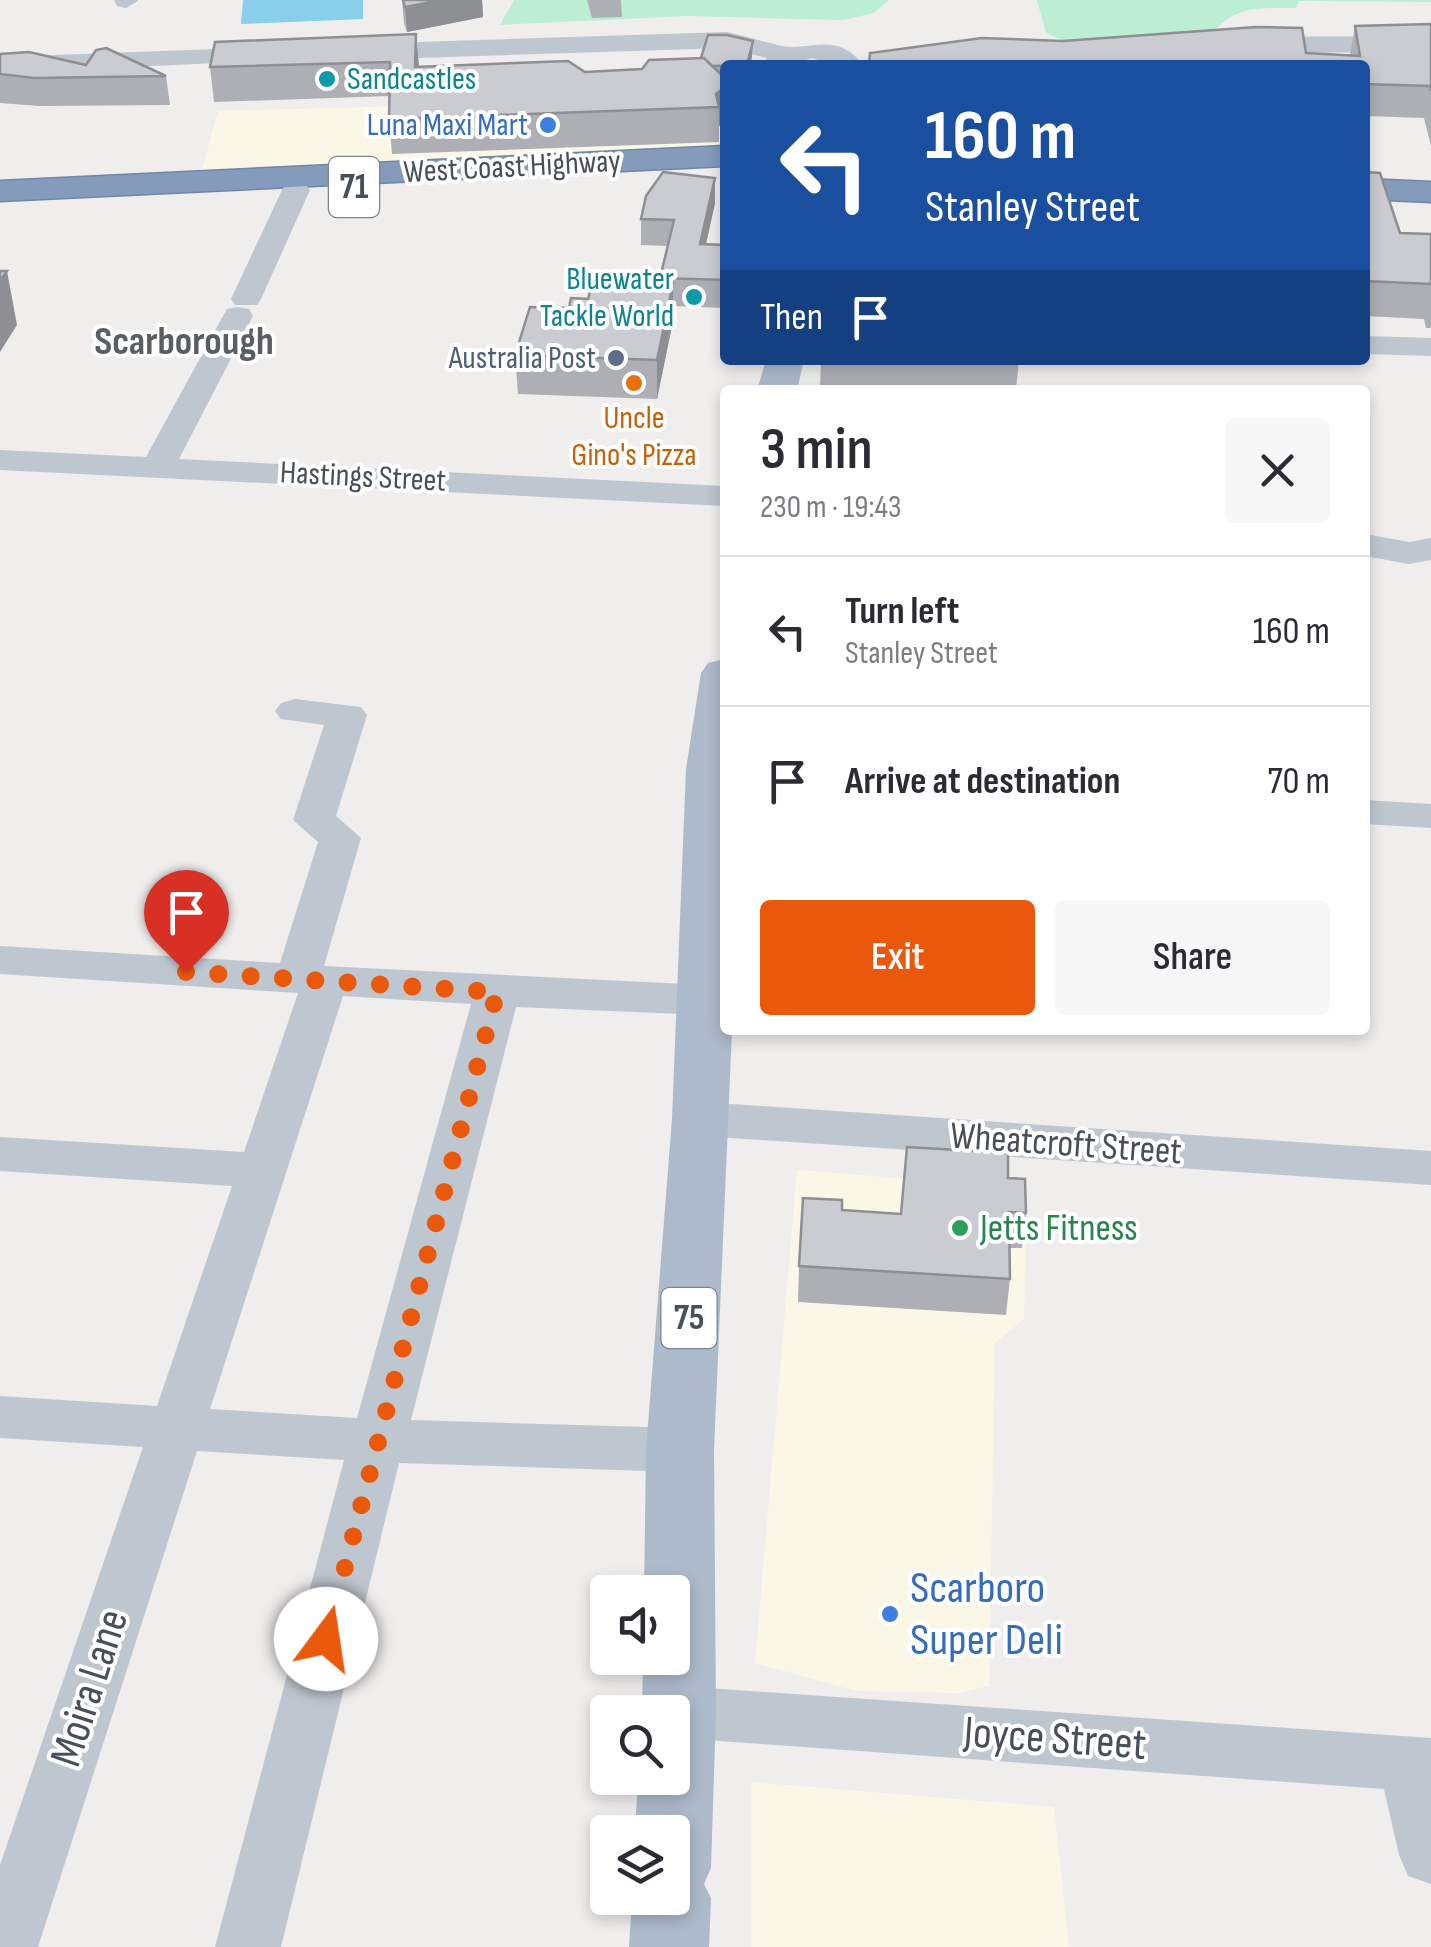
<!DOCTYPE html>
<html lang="en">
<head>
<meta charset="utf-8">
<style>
  :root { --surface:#fff; --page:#f7f7f7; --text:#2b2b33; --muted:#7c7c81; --line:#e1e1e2; --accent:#ea580c }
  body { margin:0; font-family:"Sofia Sans Condensed",sans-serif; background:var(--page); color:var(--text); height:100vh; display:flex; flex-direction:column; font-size:38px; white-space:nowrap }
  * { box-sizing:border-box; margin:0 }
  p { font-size:32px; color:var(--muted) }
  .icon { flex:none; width:55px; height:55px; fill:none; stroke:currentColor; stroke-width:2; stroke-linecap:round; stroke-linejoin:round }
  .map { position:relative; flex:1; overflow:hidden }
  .panel { position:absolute; left:720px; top:385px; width:650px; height:650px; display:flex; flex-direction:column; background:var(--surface); border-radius:10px; box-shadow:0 5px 15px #0003 }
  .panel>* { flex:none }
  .banner { position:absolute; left:720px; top:60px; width:650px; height:305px; border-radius:10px; box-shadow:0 5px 15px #0003; background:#1a4fa0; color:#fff; overflow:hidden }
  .fabs { position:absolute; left:590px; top:1575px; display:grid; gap:20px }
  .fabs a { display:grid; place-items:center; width:100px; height:100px; border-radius:10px; background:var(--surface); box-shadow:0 5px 15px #0003; font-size:50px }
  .pin { position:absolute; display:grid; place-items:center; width:85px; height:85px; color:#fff; margin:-102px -42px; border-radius:50% 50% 50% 0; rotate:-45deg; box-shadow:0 0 10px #0007 }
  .pin .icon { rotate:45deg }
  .me { position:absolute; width:110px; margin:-55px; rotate:14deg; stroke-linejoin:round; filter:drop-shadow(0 0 8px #0008) }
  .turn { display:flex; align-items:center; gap:35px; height:210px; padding:0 40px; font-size:45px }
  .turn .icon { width:130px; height:130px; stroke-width:2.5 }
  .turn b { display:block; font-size:70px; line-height:85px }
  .then { display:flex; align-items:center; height:95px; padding:0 40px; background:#0003; gap:20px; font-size:38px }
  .round { display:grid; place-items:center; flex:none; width:105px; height:105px; border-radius:10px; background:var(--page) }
  .overview { display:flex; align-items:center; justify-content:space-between; height:170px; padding:0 40px }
  h1 { font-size:60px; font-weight:600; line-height:75px }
  .button { display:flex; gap:20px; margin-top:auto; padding:20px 40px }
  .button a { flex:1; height:115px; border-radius:10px; background:var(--accent); color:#fff; font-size:40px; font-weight:600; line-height:115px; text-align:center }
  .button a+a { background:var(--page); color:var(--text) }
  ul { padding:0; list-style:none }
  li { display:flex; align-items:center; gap:30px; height:150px; padding:0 40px; border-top:2px solid var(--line) }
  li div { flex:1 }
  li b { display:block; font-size:38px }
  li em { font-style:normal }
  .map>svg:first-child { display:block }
</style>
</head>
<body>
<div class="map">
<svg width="1431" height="1947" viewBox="0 0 1431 1947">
  <rect width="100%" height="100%" fill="#f0eded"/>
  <path fill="#fbf7e6" d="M725,89V148L202,170L218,111L408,106Z
    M797,1170L1027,1188L1024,1319L995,1343L989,1686L959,1693L856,1691L755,1663Z
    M751,1782L1054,1807L1069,1947H751Z"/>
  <path fill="#bbeed3" d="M514,0H889L874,13L843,20L687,16L500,25Z
    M1037,0H1431V2L1299,1L1296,8C1255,8 1234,5 1207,39L1069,43L1046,33Z"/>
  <path fill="#89ceea" d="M243,0H363V19L241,24Z"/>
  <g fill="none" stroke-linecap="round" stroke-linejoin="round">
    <g stroke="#7086a8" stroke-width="3">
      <path id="highway" d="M725,146V166L0,201V181Z
        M1365,179L1431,182V202L1365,199Z"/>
    </g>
    <path fill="#bec6cf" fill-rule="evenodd" d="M114,0H138V1L126,8L117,6Z
      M727,32C746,36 763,42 782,46C809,52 836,30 863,65H835L812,58L790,65H762L767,58L727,48L357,60L344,52L357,44Z
      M1431,36V52L1243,53L1230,45L1243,37Z
      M273,47L282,50L286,55L282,60L0,73V57Z
      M296,182L306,184L310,190L261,299L257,305H235L231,299L282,190L286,184Z
      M238,307L249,309L253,316L179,459L725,486V506L0,470V450L146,457L223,316L227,309Z
      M1365,336L1431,338V356L1365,354Z
      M1365,534L1409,542L1431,538V560L1409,564L1365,556Z
      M295,699L361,707L367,715L336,816L361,838L324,966L705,985L721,990L725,996L721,1010L705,1015L516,1007L411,1420L680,1428L700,1435L708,1450L700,1465L680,1472L399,1463L281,1947H215L344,1460L197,1451L38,1947H0V1865L143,1447L0,1438V1396L157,1406L232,1186L0,1171V1137L244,1152L298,993L0,974V946L280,963L318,842L293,820L324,725L281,719L275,711L281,703ZM343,996L471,1004L357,1418L210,1409Z
      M1365,800L1431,804V828L1365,824Z
      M701,1102L1431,1151V1185L701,1136L684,1131L677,1119L684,1107Z
      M679,1686L1431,1738V1884L1408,1876L1399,1855L1384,1789L679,1738L672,1736V1712H649L658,1693Z"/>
    <path fill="#adbacc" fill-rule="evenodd" d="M766,360H804L797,390H757Z
      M725,659V1030H732L714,1450L716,1712L711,1868L704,1884L711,1898L709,1947H629L632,1898H672V1832H635L638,1778H672V1712H642L643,1658H672V1592H644L646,1450L672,1119L686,769L701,673L708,663Z"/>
    <use href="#highway" fill="#859bbc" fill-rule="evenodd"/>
  </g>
  <path fill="#aeafb5" d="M402,0H482L483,17L407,32L404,23Z
    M587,0H621L622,17L592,18Z
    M1431,24V146L1424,118L1365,116V65L1306,53L1350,55L1355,26Z
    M416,34L419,67L585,72L642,69L701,58L753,41L752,58L725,65V122L719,126V142L392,154L389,119L390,96L214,102L210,67Z
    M0,54L166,76L170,105L39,106L0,103Z
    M1365,172L1400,233L1431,234V328H1426L1424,319L1365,316Z
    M715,203L706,244L725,245V308L673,306V321L657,399L518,394L515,355L569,308L588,299L660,283L668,246L641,245V219Z
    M821,360H1019L1016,390H869L820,388Z
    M1008,1178L1026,1213L1022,1248H1009L1010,1279L1006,1315L798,1302L799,1266L842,1210L901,1214Z"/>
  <path fill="#8d8f93" d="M441,0H482L483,17L407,32L405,7Z
    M416,34L419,67H415Z
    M753,41L751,65H747Z
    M725,87V122L719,126V107L716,94Z
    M715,178V203L700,271V244Z
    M7,271L17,325L0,352V281Z
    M673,283V321L657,399V360Z"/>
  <path fill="#caccd2" stroke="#8d8f93" stroke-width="2.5" d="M403,0H441L405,7Z
    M1431,24V91L1430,86L1365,84V65H869L870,53L982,38L1063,41L1256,27L1302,28L1306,53L1360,56L1355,26Z
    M416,34L415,67L568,61L585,72L642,69L649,60L704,58L725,78V87L716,94L719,107L389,119L390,62L210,67L215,42Z
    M708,35H727L753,41L747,65L712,66L704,58H701Z
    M106,48L166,76L34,78L0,74V54L29,52L86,65L96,50Z
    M663,172L715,178L700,244L725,245V280L660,278L674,220L641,219L646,196Z
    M1365,172L1380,173L1400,233L1431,234V284L1365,281Z
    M0,271H7L0,281Z
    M593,280L673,283L657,360L515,355L530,307L569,308L571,298L588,299Z
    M907,1147L1008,1153V1178L1025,1179L1026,1213L1009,1212L1010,1279L799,1266L803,1198L842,1200V1210L901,1214Z"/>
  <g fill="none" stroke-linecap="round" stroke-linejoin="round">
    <path stroke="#ea580c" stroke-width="18" stroke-dasharray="0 32.4" d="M186,972L497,992L326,1639"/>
  </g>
  <g fill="#0f9aa8" stroke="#fff" stroke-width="4">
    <circle cx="327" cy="79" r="10"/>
    <circle cx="694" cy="297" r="10"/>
  </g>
  <g fill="#3f7fe0" stroke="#fff" stroke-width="4">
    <circle cx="548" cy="125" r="10"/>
    <circle cx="890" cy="1614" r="10"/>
  </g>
  <circle fill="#5c6f8a" stroke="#fff" stroke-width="4" cx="616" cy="358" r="10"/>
  <circle fill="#e8710a" stroke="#fff" stroke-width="4" cx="634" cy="383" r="10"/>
  <circle fill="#2e9e5b" stroke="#fff" stroke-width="4" cx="960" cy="1228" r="10"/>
  <g text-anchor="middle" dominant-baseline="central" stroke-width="8" stroke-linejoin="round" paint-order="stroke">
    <g font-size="32" fill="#0d838f" stroke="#fff" text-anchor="start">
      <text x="347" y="79">Sandcastles</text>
      <text x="674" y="279" text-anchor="end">Bluewater<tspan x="674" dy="37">Tackle World</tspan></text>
    </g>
    <g font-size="32" fill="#366cbe" stroke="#fff" text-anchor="end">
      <text x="528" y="125">Luna Maxi Mart</text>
    </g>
    <g font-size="32" fill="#464f5a" stroke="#fff">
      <text transform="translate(512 167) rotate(-3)">West Coast Highway</text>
      <text transform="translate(363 477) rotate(3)">Hastings Street</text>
    </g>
    <g font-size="32" fill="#4e5e75" stroke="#fff" text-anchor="end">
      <text x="596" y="358">Australia Post</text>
    </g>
    <g font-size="32" fill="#c56008" stroke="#fff">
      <text x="634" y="418">Uncle<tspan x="634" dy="37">Gino's Pizza</tspan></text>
    </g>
    <g fill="#fff" stroke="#7e848c" stroke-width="2.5">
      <rect x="329" y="157" width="50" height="60" rx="8"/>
      <rect x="661.5" y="1288" width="55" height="60" rx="8"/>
    </g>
    <g font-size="35" font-weight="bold" fill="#464f5a">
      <text x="354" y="187">71</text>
      <text x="689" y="1318">75</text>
    </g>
    <g font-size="38" fill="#464f5a" stroke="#fff">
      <text transform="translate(1066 1144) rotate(4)">Wheatcroft Street</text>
    </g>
    <g font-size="38" fill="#27864d" stroke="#fff" text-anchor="start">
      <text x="980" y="1228">Jetts Fitness</text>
    </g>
    <g font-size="40" font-weight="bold" fill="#5a5d62" stroke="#fff">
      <text x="184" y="342">Scarborough</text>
    </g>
    <g font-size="45" fill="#366cbe" stroke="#fff" text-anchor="start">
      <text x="910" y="1588">Scarboro<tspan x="910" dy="52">Super Deli</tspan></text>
    </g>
    <g font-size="45" fill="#464f5a" stroke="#fff">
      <text transform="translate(90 1688) rotate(-72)">Moira Lane</text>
      <text transform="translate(1055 1739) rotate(4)">Joyce Street</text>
    </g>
  </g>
</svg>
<div class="fabs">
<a><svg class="icon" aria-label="sound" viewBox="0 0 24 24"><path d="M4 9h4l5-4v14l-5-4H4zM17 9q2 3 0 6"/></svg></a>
<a><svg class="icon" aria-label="search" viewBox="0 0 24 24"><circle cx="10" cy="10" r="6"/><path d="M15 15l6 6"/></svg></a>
<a><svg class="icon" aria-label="layers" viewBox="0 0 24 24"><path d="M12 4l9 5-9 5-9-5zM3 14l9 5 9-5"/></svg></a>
</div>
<div class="pin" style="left:186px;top:972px;background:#d93025"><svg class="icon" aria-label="arrive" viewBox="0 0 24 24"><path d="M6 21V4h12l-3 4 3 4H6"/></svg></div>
<svg class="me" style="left:326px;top:1639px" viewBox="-20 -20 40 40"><circle r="19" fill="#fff"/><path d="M0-13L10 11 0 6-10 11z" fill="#ea580c"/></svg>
<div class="banner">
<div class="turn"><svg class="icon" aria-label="left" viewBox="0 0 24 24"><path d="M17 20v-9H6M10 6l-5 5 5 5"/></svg><div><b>160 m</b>Stanley Street</div></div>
<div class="then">Then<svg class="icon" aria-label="arrive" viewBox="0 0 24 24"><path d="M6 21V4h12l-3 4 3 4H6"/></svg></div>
</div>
<section class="panel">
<div class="overview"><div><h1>3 min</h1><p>230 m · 19:43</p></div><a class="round"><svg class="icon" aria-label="close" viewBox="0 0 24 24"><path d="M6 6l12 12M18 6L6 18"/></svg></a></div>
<ul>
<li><svg class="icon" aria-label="left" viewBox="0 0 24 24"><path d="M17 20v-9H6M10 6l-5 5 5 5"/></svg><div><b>Turn left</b><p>Stanley Street</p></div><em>160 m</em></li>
<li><svg class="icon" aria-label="arrive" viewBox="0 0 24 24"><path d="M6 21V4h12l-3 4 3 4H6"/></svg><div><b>Arrive at destination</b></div><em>70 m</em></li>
</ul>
<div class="button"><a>Exit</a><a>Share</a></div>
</section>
</div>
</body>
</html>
